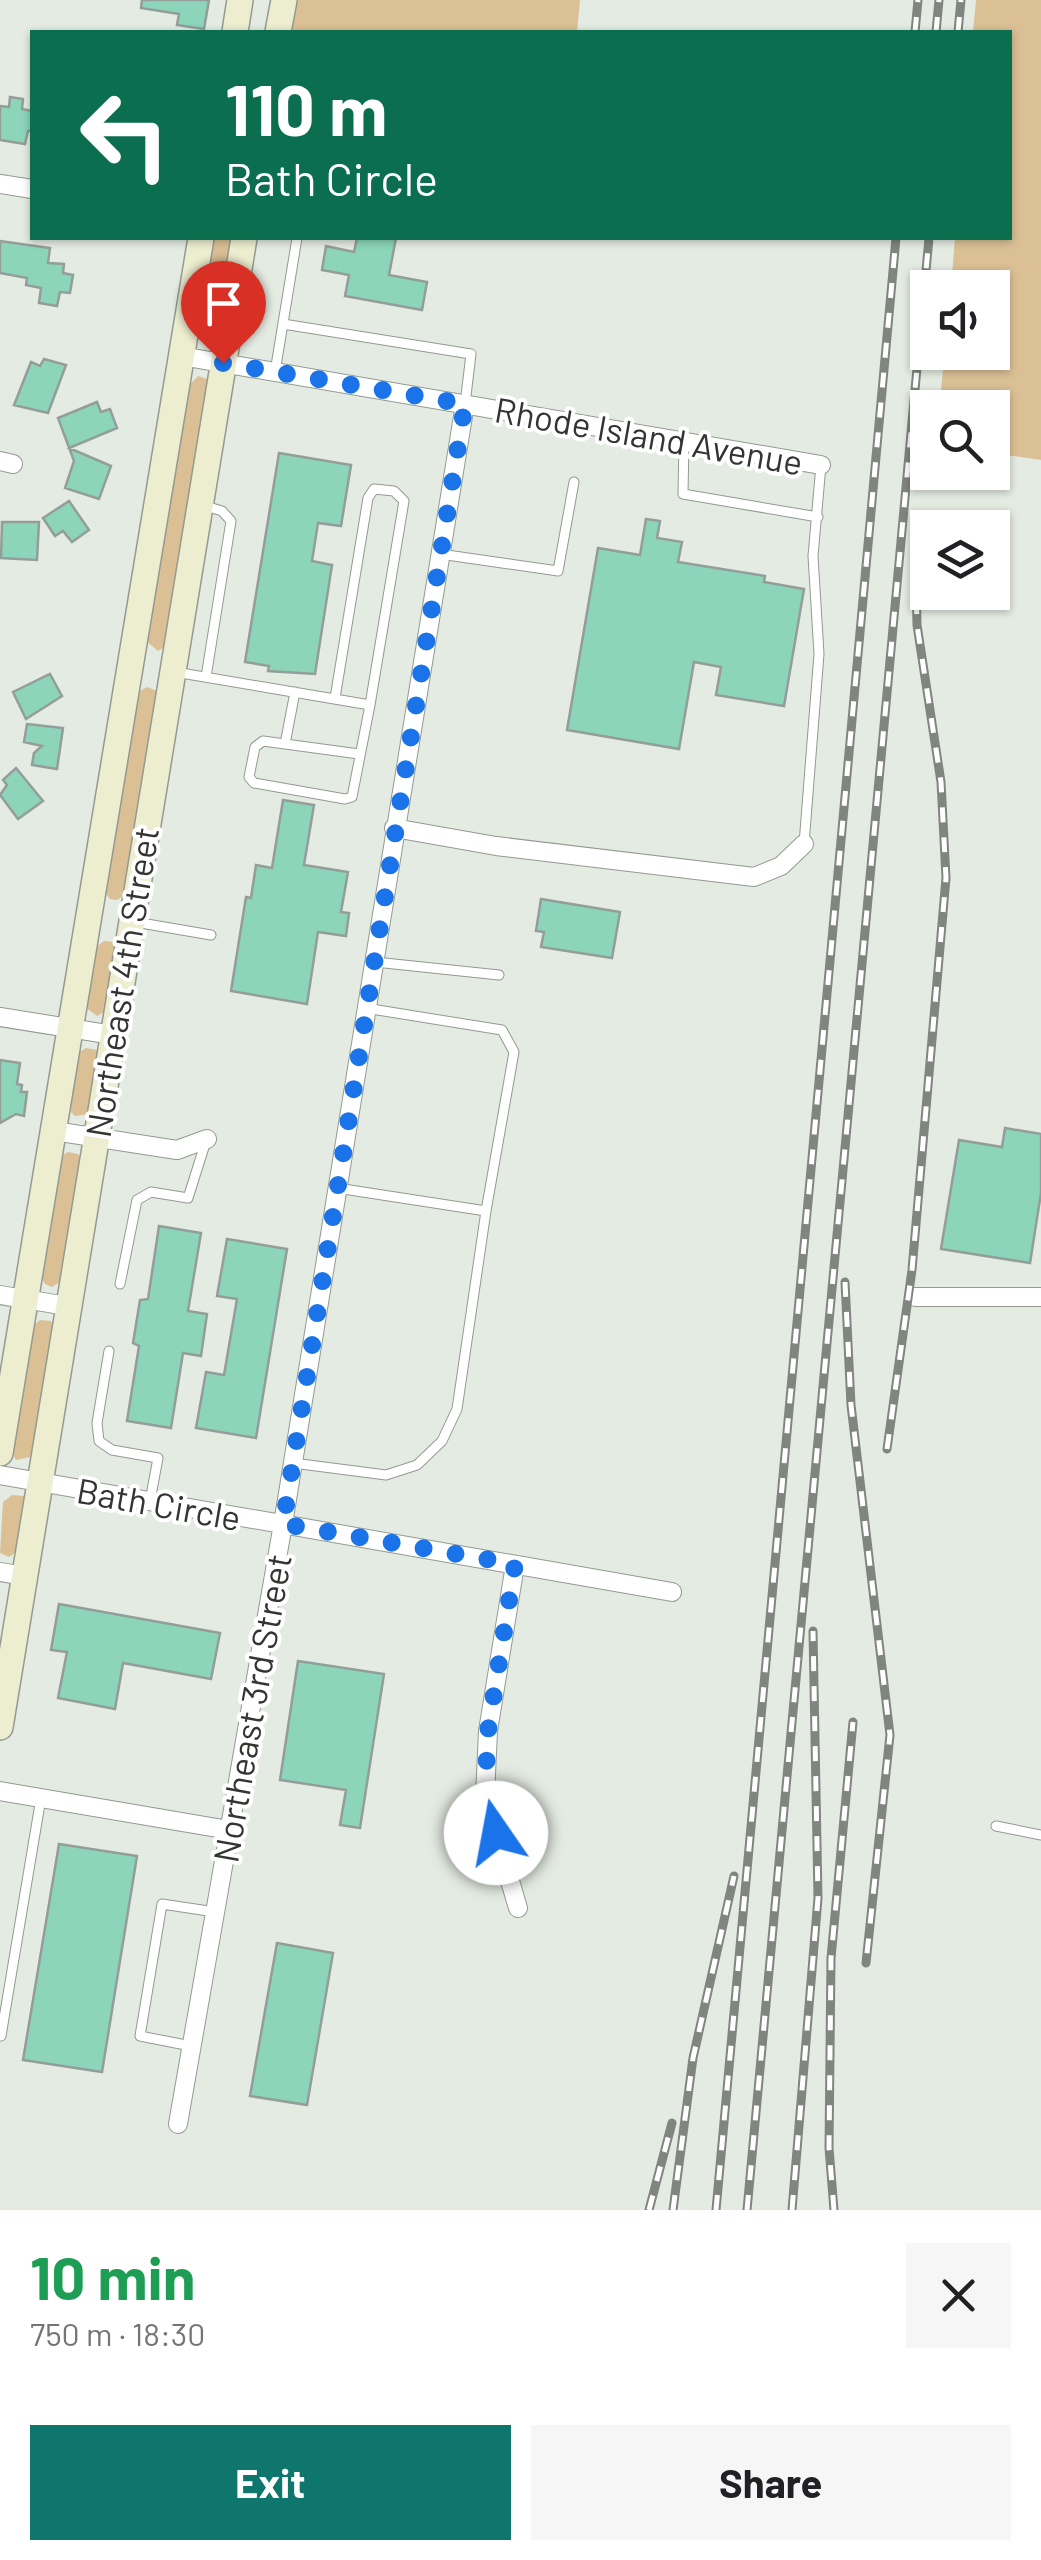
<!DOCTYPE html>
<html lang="en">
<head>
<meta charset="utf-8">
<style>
  :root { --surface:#fff; --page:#f6f6f6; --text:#202124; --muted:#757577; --accent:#0f766e }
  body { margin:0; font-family:Barlow,sans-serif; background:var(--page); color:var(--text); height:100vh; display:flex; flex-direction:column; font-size:38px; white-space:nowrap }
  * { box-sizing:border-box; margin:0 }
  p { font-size:32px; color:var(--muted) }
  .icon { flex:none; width:55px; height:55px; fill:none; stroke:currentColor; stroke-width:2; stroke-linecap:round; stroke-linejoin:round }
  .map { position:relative; height:2210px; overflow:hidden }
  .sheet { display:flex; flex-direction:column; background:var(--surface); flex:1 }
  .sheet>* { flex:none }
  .banner { position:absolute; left:30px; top:30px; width:982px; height:210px; border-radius:0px; box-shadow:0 2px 8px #0004; background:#0b6e4f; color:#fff; overflow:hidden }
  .fabs { position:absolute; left:910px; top:270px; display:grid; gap:20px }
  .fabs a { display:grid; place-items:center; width:100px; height:100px; border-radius:0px; background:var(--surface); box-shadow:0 2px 8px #0004; font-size:50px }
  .pin { position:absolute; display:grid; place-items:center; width:85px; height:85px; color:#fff; margin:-102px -42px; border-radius:50% 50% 50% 0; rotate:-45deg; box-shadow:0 0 10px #0007 }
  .pin .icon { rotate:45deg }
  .me { position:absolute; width:110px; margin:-55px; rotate:348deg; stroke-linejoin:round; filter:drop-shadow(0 0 8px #0008) }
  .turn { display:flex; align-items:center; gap:35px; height:210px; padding:0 30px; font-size:45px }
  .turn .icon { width:130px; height:130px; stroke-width:2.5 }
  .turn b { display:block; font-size:70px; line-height:85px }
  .round { display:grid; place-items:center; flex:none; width:105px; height:105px; border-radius:0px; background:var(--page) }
  .summary { display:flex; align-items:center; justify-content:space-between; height:170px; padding:0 30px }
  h1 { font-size:60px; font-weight:700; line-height:75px; color:#1e9e55 }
  .cta { display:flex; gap:20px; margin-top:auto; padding:20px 30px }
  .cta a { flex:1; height:115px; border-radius:0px; background:var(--accent); color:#fff; font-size:40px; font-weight:700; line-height:115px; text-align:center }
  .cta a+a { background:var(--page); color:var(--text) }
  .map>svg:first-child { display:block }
</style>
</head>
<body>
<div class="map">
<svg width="1041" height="2210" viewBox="0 0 1041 2210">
  <rect width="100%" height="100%" fill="#e4ebe2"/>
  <path fill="#dbc096" d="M295,0H580L577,32H290Z
    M976,0H1041V460L993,453L992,408L939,407L945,353L992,352V288L951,287L955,238H1010V32H973Z
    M212,238H235L218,339L211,345L195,338Z
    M198,376L207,379L210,387L167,645L158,651L145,640L187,387Z
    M147,687L155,690L159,698L127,894L117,900L110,899L104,891L138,692Z
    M104,941L114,942L118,949L108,1010L97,1016L85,1007L95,948Z
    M86,1048L97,1050L100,1057L90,1114L75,1116L69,1110L76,1054Z
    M68,1152L78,1154L82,1161L63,1280L52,1287L45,1284L40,1275L58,1158Z
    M40,1320L51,1321L55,1329L35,1456L16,1460L12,1453L31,1328Z
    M12,1495L24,1496L26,1503L18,1551L9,1557L0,1553L3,1502Z"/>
  <path fill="#8cd5bb" stroke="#939e9a" stroke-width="2.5" d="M142,0H209L204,29L177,25L179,14L141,8Z
    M10,97L23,99L22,109L32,111V131H28L25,144L0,140V106L9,107Z
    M357,238H396L389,275L427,282L422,310L345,296L349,275L322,270L326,246L354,252Z
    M0,241L50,248L48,263L64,264L63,273L73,275L70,293L60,292L57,306L39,303L41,288L26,285L27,278L0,273Z
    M44,359L66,365L48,413L14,405L31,362L40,366Z
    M97,402L101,412L110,409L117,428L69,448L111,466L99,499L65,488L74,461L58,418Z
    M279,453L351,465L341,526L318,523L312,561L332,565L315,674L268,671L269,666L245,662Z
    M69,501L89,530L72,542L63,531L55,536L43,518Z
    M646,519L660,521L657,538L682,542L678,562L765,576L764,582L804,589L784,706L716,695L721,667L694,662L679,749L567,730L598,548L640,555Z
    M2,522H39L37,560L1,558Z
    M50,674L62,696L26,719L13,692Z
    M27,724L63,728L57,769L32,765L34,753L42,746L24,742Z
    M16,768L43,801L18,819L0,795L7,785L3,780Z
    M283,800L314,805L304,865L348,872L341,912L349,913L346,936L318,932L307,1004L231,991L246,897L251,898L256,865L272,868Z
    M541,899L620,912L612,958L541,947L544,932L536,931Z
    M0,1060L20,1063L17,1084L22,1085L21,1092H27L24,1116L16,1114L0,1123Z
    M1005,1128L1041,1134V1193L1030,1263L941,1249L959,1140L1002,1147Z
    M159,1226L201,1233L188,1311L207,1314L201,1356L183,1353L171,1428L127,1421L139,1346L133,1343L140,1300L148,1299Z
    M227,1239L287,1249L256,1438L196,1428L206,1372L224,1375L237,1299L217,1296Z
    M59,1604L220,1633L211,1679L123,1663L115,1709L58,1698L67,1652L51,1650Z
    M298,1661L384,1674L360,1828L340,1825L346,1790L280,1780Z
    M59,1844L137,1856L102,2072L23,2060Z
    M277,1943L333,1953L307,2105L250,2096Z"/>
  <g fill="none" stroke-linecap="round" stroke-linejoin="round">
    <g stroke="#939a91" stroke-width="11">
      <path id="lane" d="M283,324L471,354L465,404
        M275,372L297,238
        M684,441L683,494L818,517
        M202,505L222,511L231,521L206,677
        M440,554L558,571L574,482
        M175,672L370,705L404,501L394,491L374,489L368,498L335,698
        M285,744L295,692
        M359,754L263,741L255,747L249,777L254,783L345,799L352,797L370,705
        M804,844L819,654L813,556L821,465
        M135,922L211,935
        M375,962L499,975
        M337,1188L486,1211L514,1052L502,1030L365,1008
        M120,1284L137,1200L151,1192L188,1198L206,1141
        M109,1351L97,1423L99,1441L112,1450L158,1458L150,1501
        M293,1463L386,1475L417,1465L442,1441L457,1409L486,1211
        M996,1826L1041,1835
        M1,2036L41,1798
        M191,2046L140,2036L162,1904L215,1912"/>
    </g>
    <g stroke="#939a91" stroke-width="20">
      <path id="street" d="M0,184L32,189
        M181,356L821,465
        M0,461L13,464
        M394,828L496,846L754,877L781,866L804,844
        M0,1017L113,1035
        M54,1131L177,1150L207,1139
        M0,1295L67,1306
        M915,1297H1041
        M0,1475L672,1592
        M515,1565L488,1731L485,1796L518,1908
        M0,1572L25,1576
        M0,1791L229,1830
        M178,2124L283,1524L465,404"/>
    </g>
    <g stroke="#939a91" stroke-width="28">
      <path id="secondary" d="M235,32L240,0
        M278,32L284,0
        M0,1453L201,238
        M0,1727L244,238"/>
    </g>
    <use href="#lane" stroke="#fff" stroke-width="9"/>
    <use href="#street" stroke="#fff" stroke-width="18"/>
    <use href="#secondary" stroke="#ededd0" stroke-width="25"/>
    <g stroke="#80857f" stroke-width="9">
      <path id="rail" d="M915,32L918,0
        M936,32L939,0
        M958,32L961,0
        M845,1282L851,1405L890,1735L866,1963
        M887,1449L912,1270L946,878L941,782L917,625L915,530
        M649,2210L672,2123
        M673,2210L693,2058L734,1876
        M716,2210L896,238
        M747,2210L929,238
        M792,2210L818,1898L813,1631
        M834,2210L829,2148L831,1958L853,1722"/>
    </g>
    <use href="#rail" stroke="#fff" stroke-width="5" stroke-dasharray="15" stroke-linecap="butt"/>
  </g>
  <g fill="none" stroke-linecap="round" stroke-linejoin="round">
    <path stroke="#1a73e8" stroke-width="18" stroke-dasharray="0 32.4" d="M223,363L465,404L283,1524L515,1564L488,1731L485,1796L496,1833"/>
  </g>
  <g text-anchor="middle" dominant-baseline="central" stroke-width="8" stroke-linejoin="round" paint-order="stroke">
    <g font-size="35" fill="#323532" stroke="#fff">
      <text transform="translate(649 435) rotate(10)">Rhode Island Avenue</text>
      <text transform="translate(121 982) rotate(-81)">Northeast 4th Street</text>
      <text transform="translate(159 1503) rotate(10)">Bath Circle</text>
      <text transform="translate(251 1708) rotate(-80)">Northeast 3rd Street</text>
    </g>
  </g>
</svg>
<div class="fabs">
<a><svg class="icon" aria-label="sound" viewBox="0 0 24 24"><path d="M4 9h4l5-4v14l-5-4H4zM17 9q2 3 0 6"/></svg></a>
<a><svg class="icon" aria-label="search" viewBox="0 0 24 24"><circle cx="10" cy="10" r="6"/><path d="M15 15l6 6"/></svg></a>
<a><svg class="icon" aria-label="layers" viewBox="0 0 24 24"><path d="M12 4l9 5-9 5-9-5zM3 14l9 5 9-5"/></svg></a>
</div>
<div class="pin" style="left:223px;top:363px;background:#d93025"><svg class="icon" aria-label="arrive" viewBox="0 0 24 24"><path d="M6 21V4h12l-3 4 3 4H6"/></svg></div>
<svg class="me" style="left:496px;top:1833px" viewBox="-20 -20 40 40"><circle r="19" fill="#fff"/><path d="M0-13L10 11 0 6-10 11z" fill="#1a73e8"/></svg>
<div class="banner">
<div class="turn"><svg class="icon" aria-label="left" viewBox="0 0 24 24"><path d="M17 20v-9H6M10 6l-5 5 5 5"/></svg><div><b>110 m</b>Bath Circle</div></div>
</div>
</div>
<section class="sheet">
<div class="summary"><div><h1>10 min</h1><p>750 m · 18:30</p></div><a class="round"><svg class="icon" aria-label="close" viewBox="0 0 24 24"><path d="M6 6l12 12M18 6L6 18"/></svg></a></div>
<div class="cta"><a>Exit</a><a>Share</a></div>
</section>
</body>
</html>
